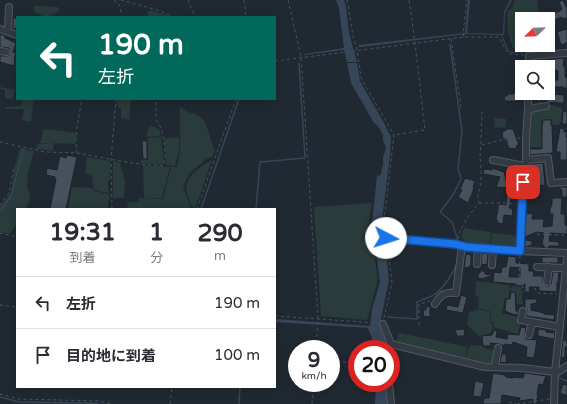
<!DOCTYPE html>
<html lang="ja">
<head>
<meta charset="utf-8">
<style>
  :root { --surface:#fff; --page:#f2f2f3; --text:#2b2b33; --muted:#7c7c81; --line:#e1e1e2 }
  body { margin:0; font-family:"Varela Round","Noto Sans JP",sans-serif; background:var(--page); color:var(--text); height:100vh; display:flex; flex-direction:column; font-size:15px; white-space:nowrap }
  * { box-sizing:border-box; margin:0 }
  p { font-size:13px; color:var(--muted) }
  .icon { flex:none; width:22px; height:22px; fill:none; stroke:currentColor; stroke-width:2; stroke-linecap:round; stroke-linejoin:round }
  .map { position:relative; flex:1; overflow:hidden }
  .details { position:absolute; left:16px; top:208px; width:260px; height:180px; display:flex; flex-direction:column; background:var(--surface); border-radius:0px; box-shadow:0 2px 10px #0003 }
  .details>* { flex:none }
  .guide { position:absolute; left:16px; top:16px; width:260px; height:84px; border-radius:0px; box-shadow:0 2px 10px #0003; background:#00695c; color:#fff; overflow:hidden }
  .needle { width:26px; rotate:247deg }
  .controls { position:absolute; left:515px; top:12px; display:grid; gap:8px }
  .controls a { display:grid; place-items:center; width:40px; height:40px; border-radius:0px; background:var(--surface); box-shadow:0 2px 10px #0003; font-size:20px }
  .speed { position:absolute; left:288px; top:340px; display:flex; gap:8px; font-size:20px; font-weight:700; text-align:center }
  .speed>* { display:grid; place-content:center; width:52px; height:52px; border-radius:50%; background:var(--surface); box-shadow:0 2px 10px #0003; line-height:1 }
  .speed small { font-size:10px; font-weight:400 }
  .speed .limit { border:6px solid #d22; background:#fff; color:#111 }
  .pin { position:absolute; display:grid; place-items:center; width:34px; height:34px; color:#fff; margin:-17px; border-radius:8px; box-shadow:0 2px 6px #0006 }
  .me { position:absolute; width:44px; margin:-22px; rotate:95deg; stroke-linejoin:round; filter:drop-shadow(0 0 3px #0008) }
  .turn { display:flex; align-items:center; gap:14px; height:84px; padding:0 16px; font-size:18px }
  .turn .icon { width:52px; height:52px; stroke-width:2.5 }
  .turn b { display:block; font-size:28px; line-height:34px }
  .eta { display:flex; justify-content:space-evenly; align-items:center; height:68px; text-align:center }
  .eta b { font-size:24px; font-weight:700; line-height:28px }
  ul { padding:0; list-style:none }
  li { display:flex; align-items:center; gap:12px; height:52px; padding:0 16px; border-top:1px solid var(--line) }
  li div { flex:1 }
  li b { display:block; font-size:15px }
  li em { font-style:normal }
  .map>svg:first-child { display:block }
</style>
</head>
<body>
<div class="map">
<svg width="567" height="404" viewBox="0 0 567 404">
  <rect width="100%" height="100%" fill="#202932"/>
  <path fill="#293b3a" d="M515,0H538L537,4L540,19H522V45H545L546,50L513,48L508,33L507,11L512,8Z
    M34,6L58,7L59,11C47,17 46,19 34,11Z
    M150,10L161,13L170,17H147L148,11Z
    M0,87L15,90L12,100L5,98V90L0,89Z
    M23,99H34L31,122L22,120L24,109H5V107L21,106Z
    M117,99H131L129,120L121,118V109L117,105Z
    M548,104L562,108L561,121L559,125H555L552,124L551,119L541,120L542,147H529L530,112L541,111V108Z
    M180,107L190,113L195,114L203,119L207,128L215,151L212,157L206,159L189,174L183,186L190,207L193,209H128L127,202H139V198L163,199L171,167H177L180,151Z
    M494,118L506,119V127L495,128Z
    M150,126L157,128L160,130V135L159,136L147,137L146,136Z
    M44,129H46L76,133L75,144L54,143L53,151L36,149L38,144H50L40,143Z
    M161,137L164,162L163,165L141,163V160H148V138Z
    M179,137V150L175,166L165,165L166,163L164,139Z
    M20,148L34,151L28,172L27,188L30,195L29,203L25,209H17V223L10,234L0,232V207L11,192L15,165Z
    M87,157L110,161V178L108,182L109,193L94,190L92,176L85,173Z
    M212,160L195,209C191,206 190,202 188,197C182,178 197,169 212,160Z
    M113,161L120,163L125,181L124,198H113Z
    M143,165L170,167L162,198H144Z
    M72,187L92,188L94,191L109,194L110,198L108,201V209H76L68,208Z
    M372,203L369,219L378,280L367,320L321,316L314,207Z
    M464,228L491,232L489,246L470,245L465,242L461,236Z
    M492,233L519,236L518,249L490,246Z
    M476,281L509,285V288H511L513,286L521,287L523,304H517L516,292L510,291L509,290V298H505L502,313L517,317L521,321L518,334L494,327V322H491V313L489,311L478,308L479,297L475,296Z
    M476,309L487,311L490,313V323L493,324C490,340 489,331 480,337L467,325L469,312L474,311Z
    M400,333L468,347C466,351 465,352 468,356L467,353L468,350L470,346L480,345L486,349L496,350L495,364C487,363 478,363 472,358L473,360L396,341L399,334Z"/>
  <path fill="#364558" d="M336,0H344L346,6L349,33L357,62H347L344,50L304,55V54L344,48L339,8Z
    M468,0H470L467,33L503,34L504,12L510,0H512L505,13L504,35H502L509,51L513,52L567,50V51L512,53L509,52L507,50L501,35L467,34L361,47H359L358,45L465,33Z
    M347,63H357L360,81L384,123L391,137L390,155L382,220L389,280L382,314L380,326L389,349H376L368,328L275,322V319L370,326L372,309L380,282L372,222L377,176L381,175L382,167L383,166V158L386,148L383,140V135L378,126L374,123L351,83Z
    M375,383H388L390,404H375L376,388Z"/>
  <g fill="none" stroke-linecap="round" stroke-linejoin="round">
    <path stroke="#364558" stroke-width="1.5" d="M450,44L462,132L458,169L461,179L453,195L440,212L452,222L457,237V243
      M201,209L239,99
      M256,209L260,162L305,158L299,63
      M0,211L9,199L12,192L23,150
      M458,247V255
      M388,317L417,319V302C423,299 429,298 435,294C443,289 454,272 457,263
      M557,377L567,381
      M0,397L19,402L88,403L99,404
      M239,404L240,387"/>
  </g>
  <path fill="#47505c" stroke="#1b222a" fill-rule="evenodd" d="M563,0L566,7H567V18L563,19L562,17L554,20L552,14L560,11V10L562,9L559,2Z
    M13,18H17L16,29H13Z
    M567,29V43L561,45L557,32Z
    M0,34L5,36V38L16,43L13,52L16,53L14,58L15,59L14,66L0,62V56H7L9,55L10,52L9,48L0,47Z
    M564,58L563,66H565V77H567V88H563V87H553L554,94L564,95V103H557V102L549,103L547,102V95L540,99V103H539L537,100L533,101V94L548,93V81L558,80V71H557V70H552V68H550V62H552V59Z
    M534,60H539L538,66H534Z
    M521,92L522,100H517V101H505L504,96H507V94H514V93Z
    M563,111L567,112V124H562Z
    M543,120H551V125H552L553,153L530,155V149H542V126Z
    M560,128L564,129V132H567L566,137L567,138V160H560V152H556Z
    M507,129H513L519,145H517L516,149L508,148V145H507V139H503L502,133Z
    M142,141H147V159H143Z
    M67,155L77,157L66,209H50L56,179H55V177L46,175L47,168L57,170L60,156L66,158Z
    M543,163L545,185L535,186L534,194L539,193V197H532L527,196L528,179H538L537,168L529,170L530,164Z
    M492,168L504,172L507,183L510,168L517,170L516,177H511L509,181L511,186H512L513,192L509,208H512V210H513L512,216L504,215L503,224L498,223L496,218L498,210V204L506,205L507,188L496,187L500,177L483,174L484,169L492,170Z
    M465,178L475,181L473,187H474L472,194L468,203L458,197L462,190L460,189Z
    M558,187H567V197H562V190Z
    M552,198H562L561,214H565V225H567V234L550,233L549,241L559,242V246H549V248H544V245H542L544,233L537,232L525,237L526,213L533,214L532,219H544L543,227L552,226L553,214H550V209L552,204Z
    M525,240L532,241V245L525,247Z
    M482,253H488L487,265L481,264Z
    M466,254L471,255V266H469L470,268L464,267Z
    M508,256L516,257V263L529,264V271H534L533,276H543V283L546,286H549L551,284L553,272H559L558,282H557V292L539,291V287H529L530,292H525V284L521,286L516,285V284L493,282L494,272L501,273L502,267H506ZM510,267L520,268V277H509Z
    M542,257H558V263H542Z
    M480,271H485V274L492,275V276L484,278V279L478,278V273H480Z
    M511,292H515L516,311H518V315L512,314L505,311L506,299H510Z
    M461,295L467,297L463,313L446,310L447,305L458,307Z
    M525,299H536L537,303L531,304V310L544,313V314L555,315L554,320L526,316L527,310L525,307Z
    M430,306V317L423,316L424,309L426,310V307Z
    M521,327L526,328L525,334L526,339L537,340L534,358L526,357L527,347L513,342L512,345L504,344V346L499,344L490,343L491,346H483L482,336L492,335L494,330L497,331L496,337L507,339L508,334L519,335Z
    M465,329L464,336H457L455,330Z
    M538,329L546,330V332L555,333L554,339L538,336Z
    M563,340L567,341V347H565V358L561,357Z
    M502,354H506V363L500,362Z
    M493,373L505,375L506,377L514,378L513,377L523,378L524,374H525V373L546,376V378H545L543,385L539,384L537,394H538L536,404H533V399L519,401L520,398L502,395L501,404H483L484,398H489Z
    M475,381L484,383L481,397L473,396Z
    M563,384L567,385V396L560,393Z"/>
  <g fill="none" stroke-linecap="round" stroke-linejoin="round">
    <g stroke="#515861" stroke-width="8">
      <path id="minor" d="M0,29L17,35
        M8,31L9,7
        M0,51L6,52
        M529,67V56L567,53
        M528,110L535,108L546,106
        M493,160L525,166
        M526,160L548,158L551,183L567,182
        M513,181L523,182
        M386,238L455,244L466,247L520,251L567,253
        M520,251L523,182L526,160V138L528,110V93
        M477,264L478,248
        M492,265L493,249
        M537,267L566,268
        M547,282L549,267
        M435,304C441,294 445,292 456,293L462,246
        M523,311L521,320L560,327
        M383,324L391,344L390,349
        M529,335L532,322
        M391,344L485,367L522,368L555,372
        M495,367L498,348
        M555,374L567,366
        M389,383L391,404
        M554,404L555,372L567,259"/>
    </g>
    <path stroke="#465658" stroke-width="1" stroke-dasharray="3 3" stroke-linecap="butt" d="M114,0L120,6L122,17
      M121,0L161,11L173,17
      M188,0L195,17
      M244,0L246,17
      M288,0L301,57L318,319L316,349
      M347,0L348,4L353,36L357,50L361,78L394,135
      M464,37L463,33L467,0
      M451,39L461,107
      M275,61L464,37H499L508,54L524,55
      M167,99H169
      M0,142L45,152L77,153L131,163L163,166C167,158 164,137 161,129C160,124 156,122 156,118C155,111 157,105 155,99
      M482,145L501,140L520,138
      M77,153C74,135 79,117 82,99
      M479,203H503L516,204
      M0,205L9,193L14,166
      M112,209L111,159L116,99
      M197,209L236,99
      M0,233L17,237
      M386,233L384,221L394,135L425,130L415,43L409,0
      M537,234L567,235
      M459,239L458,235L460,231L468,217L479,203L478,196L481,184V167L480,157L481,142L482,112
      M520,256L519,278L523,287V292
      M535,288L537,293L557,294
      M0,305L17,307
      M275,316L377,323
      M384,318L392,282L387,244
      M419,325V304L430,301
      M331,361L357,363
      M0,394L19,399L99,401L111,404
      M509,402L516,404
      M170,404L172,387
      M312,404L314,383
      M517,404L550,399"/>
    <use href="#minor" stroke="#333a43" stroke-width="6"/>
  </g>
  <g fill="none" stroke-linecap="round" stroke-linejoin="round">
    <g stroke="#114b97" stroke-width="10">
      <path id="route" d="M386,238L455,244L466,247L520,251L523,182"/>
    </g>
    <use href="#route" stroke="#1a73e8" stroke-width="7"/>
  </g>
</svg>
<div class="controls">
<a><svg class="needle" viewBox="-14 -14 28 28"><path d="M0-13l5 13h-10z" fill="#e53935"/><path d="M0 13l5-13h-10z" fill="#7c7c81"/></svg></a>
<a><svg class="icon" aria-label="search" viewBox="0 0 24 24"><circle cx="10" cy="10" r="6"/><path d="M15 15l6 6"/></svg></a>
</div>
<div class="speed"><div>9<small>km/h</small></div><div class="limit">20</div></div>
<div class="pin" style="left:523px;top:182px;background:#d93025"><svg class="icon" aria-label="arrive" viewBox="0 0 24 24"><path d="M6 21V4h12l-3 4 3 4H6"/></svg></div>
<svg class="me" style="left:386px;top:238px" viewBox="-20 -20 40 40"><circle r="19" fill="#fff"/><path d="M0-13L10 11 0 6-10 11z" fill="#1a73e8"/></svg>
<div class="guide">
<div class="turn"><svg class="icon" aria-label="left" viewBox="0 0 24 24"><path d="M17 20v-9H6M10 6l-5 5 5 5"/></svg><div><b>190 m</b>左折</div></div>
</div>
<section class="details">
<div class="eta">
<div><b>19:31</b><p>到着</p></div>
<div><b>1</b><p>分</p></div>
<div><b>290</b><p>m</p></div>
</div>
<ul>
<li><svg class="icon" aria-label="left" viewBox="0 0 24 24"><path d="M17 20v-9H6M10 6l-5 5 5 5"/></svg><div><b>左折</b></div><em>190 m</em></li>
<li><svg class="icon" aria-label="arrive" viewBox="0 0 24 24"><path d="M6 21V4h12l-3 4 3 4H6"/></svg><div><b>目的地に到着</b></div><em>100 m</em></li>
</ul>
</section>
</div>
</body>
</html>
